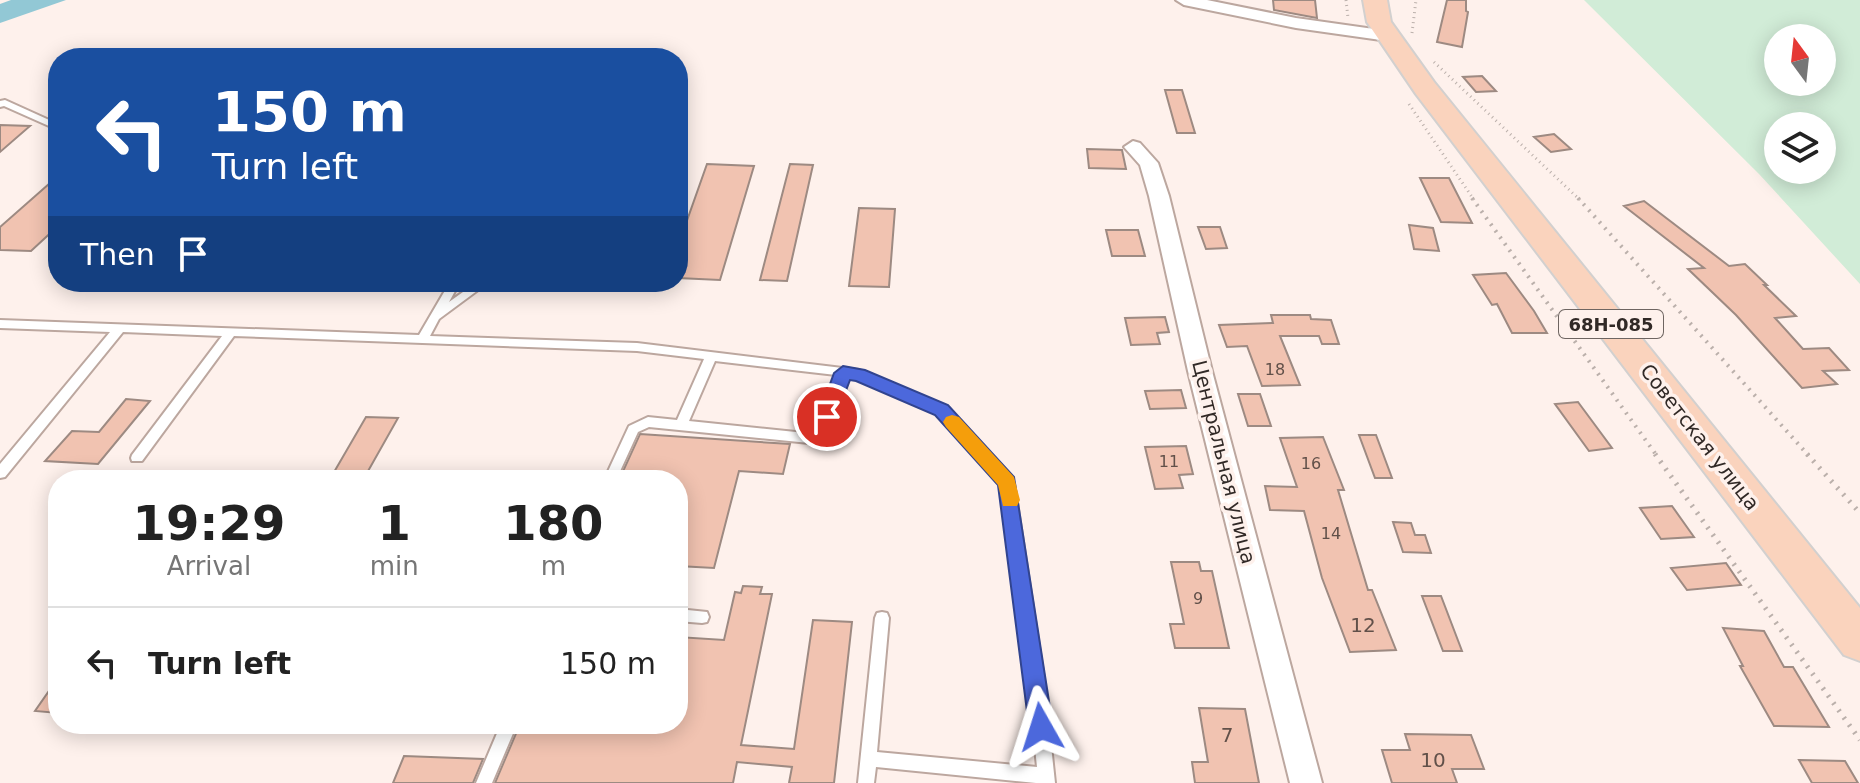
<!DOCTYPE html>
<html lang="en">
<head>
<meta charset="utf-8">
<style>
  :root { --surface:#fff; --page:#f2f2f2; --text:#222; --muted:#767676; --line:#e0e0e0 }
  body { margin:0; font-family:"DejaVu Sans",sans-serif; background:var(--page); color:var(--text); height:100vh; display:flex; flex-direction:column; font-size:30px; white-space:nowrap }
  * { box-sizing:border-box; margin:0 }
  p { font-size:26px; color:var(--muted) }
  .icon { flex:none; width:44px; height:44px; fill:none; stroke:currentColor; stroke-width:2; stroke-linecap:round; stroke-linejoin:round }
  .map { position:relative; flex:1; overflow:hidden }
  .drawer { position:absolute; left:48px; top:470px; width:640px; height:264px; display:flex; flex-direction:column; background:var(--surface); border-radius:32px; box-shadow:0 4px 20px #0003 }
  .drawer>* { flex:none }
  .banner { position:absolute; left:48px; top:48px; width:640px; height:244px; border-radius:32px; box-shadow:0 4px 20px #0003; background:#1a4fa0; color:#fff; overflow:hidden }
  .needle { width:52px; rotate:345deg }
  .buttons { position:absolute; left:1764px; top:24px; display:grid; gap:16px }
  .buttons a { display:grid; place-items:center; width:72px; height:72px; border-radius:50%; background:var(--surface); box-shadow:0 4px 20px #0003; font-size:40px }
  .pin { position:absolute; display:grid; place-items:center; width:68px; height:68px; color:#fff; margin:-34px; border:4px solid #fff; border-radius:50%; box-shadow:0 2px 8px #0007 }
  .me { position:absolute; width:88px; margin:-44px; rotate:354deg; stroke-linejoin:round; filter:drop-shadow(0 0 6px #0008) }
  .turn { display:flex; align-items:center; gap:28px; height:168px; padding:0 32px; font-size:36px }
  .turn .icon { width:104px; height:104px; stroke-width:2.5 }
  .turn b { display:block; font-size:56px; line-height:68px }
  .then { display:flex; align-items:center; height:76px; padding:0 32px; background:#0003; gap:16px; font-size:30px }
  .eta { display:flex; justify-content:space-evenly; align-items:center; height:136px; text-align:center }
  .eta b { font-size:48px; font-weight:800; line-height:56px }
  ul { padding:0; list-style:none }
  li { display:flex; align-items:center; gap:24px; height:112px; padding:0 32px; border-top:2px solid var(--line) }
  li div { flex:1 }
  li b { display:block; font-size:30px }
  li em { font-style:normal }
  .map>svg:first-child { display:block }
</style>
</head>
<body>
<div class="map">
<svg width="1860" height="783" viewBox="0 0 1860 783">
  <rect width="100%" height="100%" fill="#fef1ec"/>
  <path fill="#d1ecd7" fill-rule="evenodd" d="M1584,0H1860V284L1759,174ZM1778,38H1822V82H1778ZM1778,126H1822V170H1778Z"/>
  <path fill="#92c8d5" d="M11,0H66L0,23V4Z"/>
  <path fill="#f1c3b1" stroke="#9d8a82" stroke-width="2" d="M1273,0H1315L1317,18L1274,10Z
    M1447,0H1466V11L1468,12L1462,47L1437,42Z
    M1482,76L1496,91L1476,92L1463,77Z
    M1165,90H1182L1195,133H1177Z
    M0,125L30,126L0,152Z
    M1554,134L1571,149L1551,152L1534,137Z
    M1087,149L1122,150L1126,169L1089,168Z
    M707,164L754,166L720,280L678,278V246Z
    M790,164L813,165L787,281L760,280Z
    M58,176V226L31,251L0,250V227Z
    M1420,178H1449L1472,223L1441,222Z
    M1644,201L1729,266L1745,264L1767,285H1764L1796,316L1775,318L1803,349L1829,348L1849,370L1823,371L1837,384L1802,388L1736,315L1688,269L1704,268L1624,206Z
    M859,208L895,209L889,287L849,286Z
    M1409,225L1433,228L1439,251L1414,249Z
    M1198,227H1220L1227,248L1206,249Z
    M1106,230H1138L1145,256H1112Z
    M1506,273L1534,311L1547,333H1512L1497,304L1492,305L1473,275Z
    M1271,315H1310L1311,319L1331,320L1339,344H1322L1319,336H1280L1300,385L1262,386L1247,346L1227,347L1219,325L1273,323Z
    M1165,317L1169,332L1157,333L1160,344L1131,345L1125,318Z
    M1181,390L1186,408L1150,409L1145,391Z
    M1238,394H1260L1271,426H1248Z
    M126,399L150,401L98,464L45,461L72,431L99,432Z
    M1578,402L1612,448L1589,451L1555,404Z
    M366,417L398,418L363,480L330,479Z
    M640,434L790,444L783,474L739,471L714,568L678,566V480H619Z
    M1359,435H1376L1392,478H1375Z
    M1323,437L1344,490H1338L1368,590H1372L1396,650L1350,652L1322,578L1304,511L1270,510L1265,486L1297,487L1280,438Z
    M1186,446L1193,474L1179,475L1183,488L1155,489L1145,447Z
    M1672,506L1694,537L1661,539L1640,508Z
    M1393,522L1411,523L1415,535H1425L1431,553L1403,552Z
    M1171,562H1199L1201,571H1212L1229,648H1175L1170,624H1184Z
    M1726,563L1741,585L1687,590L1671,568Z
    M743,586L762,587L760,594H772L741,745L794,749L813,620L852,622L834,783H789L792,767L737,762L733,783H495L520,724H678V637L724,640L735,592L741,593Z
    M1422,596H1441L1462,651H1443Z
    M1723,628L1764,631L1784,667H1793L1829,727L1774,726L1740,666H1743Z
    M58,678V713L35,711Z
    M1199,708L1245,709L1259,783H1195L1192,762H1208Z
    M1405,734L1471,735L1484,769H1452L1457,783H1392L1382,750H1410Z
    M404,756L483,759L473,783H393Z
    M1799,760L1845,761L1858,783H1812Z"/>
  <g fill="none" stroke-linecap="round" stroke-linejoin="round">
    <g stroke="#bca79f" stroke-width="4">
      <path id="lane" d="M5,100L58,124V130L4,106L0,107V101Z
        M450,282H460L449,302L477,282H489L439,319L430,336L637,343L859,370L946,407L1014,483L1044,679L1055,783H1036L876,767L874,783H858L875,618L877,613L882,612L887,613L889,618L877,752L1037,767L1028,679L1001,485L938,413L857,378L848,377L823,442L819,444L649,427L638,432L616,480H604L629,426L648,417L677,420L704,359L637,351L234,336L142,461H132L131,458L132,455L222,336L123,332L5,477L0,478V464L110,332L0,328V320L419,335ZM715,361L836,375L815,434L689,421Z
        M678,609L707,612L709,617L707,622L702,623L678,621Z
        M501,724H517L492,783H476Z"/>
    </g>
    <g stroke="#bca79f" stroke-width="4">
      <path id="street" d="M1176,0H1207L1296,18L1388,31L1396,36L1388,41L1296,28L1184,5Z
        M1133,141L1140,143L1158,163L1169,196L1212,371L1322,783H1290L1188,371L1149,196L1140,165L1124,147Z"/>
    </g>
    <g stroke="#d2d0cf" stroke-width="4">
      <path id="primary" d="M1363,0H1387L1391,22L1434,82L1860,608V661L1844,655L1416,94L1367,22Z"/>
    </g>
    <path stroke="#bbb0ab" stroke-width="3" stroke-dasharray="1 4" stroke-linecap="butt" d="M1346,0L1348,18
      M1412,33L1416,0
      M1434,62L1580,200
      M1409,104L1474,200"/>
    <path stroke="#bbb0ab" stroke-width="4" stroke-dasharray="2 6" stroke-linecap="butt" d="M1472,198L1657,456
      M1578,198L1809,456"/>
    <path stroke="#bbb0ab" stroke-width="5" stroke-dasharray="2 7" stroke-linecap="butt" d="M1655,454L1860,740
      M1807,454L1860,513"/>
    <use href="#lane" fill="#fff" fill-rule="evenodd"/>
    <use href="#street" fill="#fff" fill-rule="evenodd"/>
    <use href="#primary" fill="#fad3bd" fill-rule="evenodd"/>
  </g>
  <path fill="#4c68dc" stroke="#31448f" stroke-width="2" d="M843,366L865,370L948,405L1014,477L1053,727L1050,735L1041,739L1033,735L1029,727L998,485L935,415L856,381L850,380L834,422H821L818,417L834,373Z"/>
  <path fill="#f59e0b" d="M952,415L959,417L1014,477L1020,500L1017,506H1003L998,485L946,427L943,422L946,417Z"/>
  <g text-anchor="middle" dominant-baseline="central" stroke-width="7" stroke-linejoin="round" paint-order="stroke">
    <g font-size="16" fill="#615049">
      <text x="1275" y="369">18</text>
      <text x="1169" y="461">11</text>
      <text x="1311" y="463">16</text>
      <text x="1331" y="533">14</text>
      <text x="1198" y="598">9</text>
    </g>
    <rect fill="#fef1ec" stroke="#6e6561" stroke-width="2" x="1559" y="310" width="104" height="28" rx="6"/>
    <g font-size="18" font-weight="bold" fill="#312926">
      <text x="1611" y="324">68Н-085</text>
    </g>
    <g font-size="20" fill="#312926" stroke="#fef1ec">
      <text transform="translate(1700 437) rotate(52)">Советская улица</text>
      <text transform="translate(1224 462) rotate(76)">Центральная улица</text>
    </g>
    <g font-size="20" fill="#615049">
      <text x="1363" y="625">12</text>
      <text x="1227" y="735">7</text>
      <text x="1433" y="760">10</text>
    </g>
  </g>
</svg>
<div class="buttons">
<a><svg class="needle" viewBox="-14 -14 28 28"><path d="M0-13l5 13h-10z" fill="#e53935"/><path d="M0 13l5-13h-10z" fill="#767676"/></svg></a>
<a><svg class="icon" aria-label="layers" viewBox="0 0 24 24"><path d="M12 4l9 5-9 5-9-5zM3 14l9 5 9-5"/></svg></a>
</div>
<div class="pin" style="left:827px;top:417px;background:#d93025"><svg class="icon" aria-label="arrive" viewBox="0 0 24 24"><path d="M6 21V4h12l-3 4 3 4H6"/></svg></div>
<svg class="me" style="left:1041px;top:727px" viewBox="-20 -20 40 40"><path d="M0-17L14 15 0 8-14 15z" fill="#4c68dc" stroke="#fff" stroke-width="4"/></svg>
<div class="banner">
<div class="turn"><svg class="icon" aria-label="left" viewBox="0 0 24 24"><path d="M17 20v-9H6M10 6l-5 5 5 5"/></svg><div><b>150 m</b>Turn left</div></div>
<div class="then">Then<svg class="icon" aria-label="arrive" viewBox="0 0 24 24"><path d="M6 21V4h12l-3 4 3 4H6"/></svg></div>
</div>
<section class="drawer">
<div class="eta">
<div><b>19:29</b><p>Arrival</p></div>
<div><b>1</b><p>min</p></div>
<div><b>180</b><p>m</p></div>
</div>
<ul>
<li><svg class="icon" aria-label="left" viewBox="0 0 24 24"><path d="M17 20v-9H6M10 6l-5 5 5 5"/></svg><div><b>Turn left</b></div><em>150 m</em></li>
</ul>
</section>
</div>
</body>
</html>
